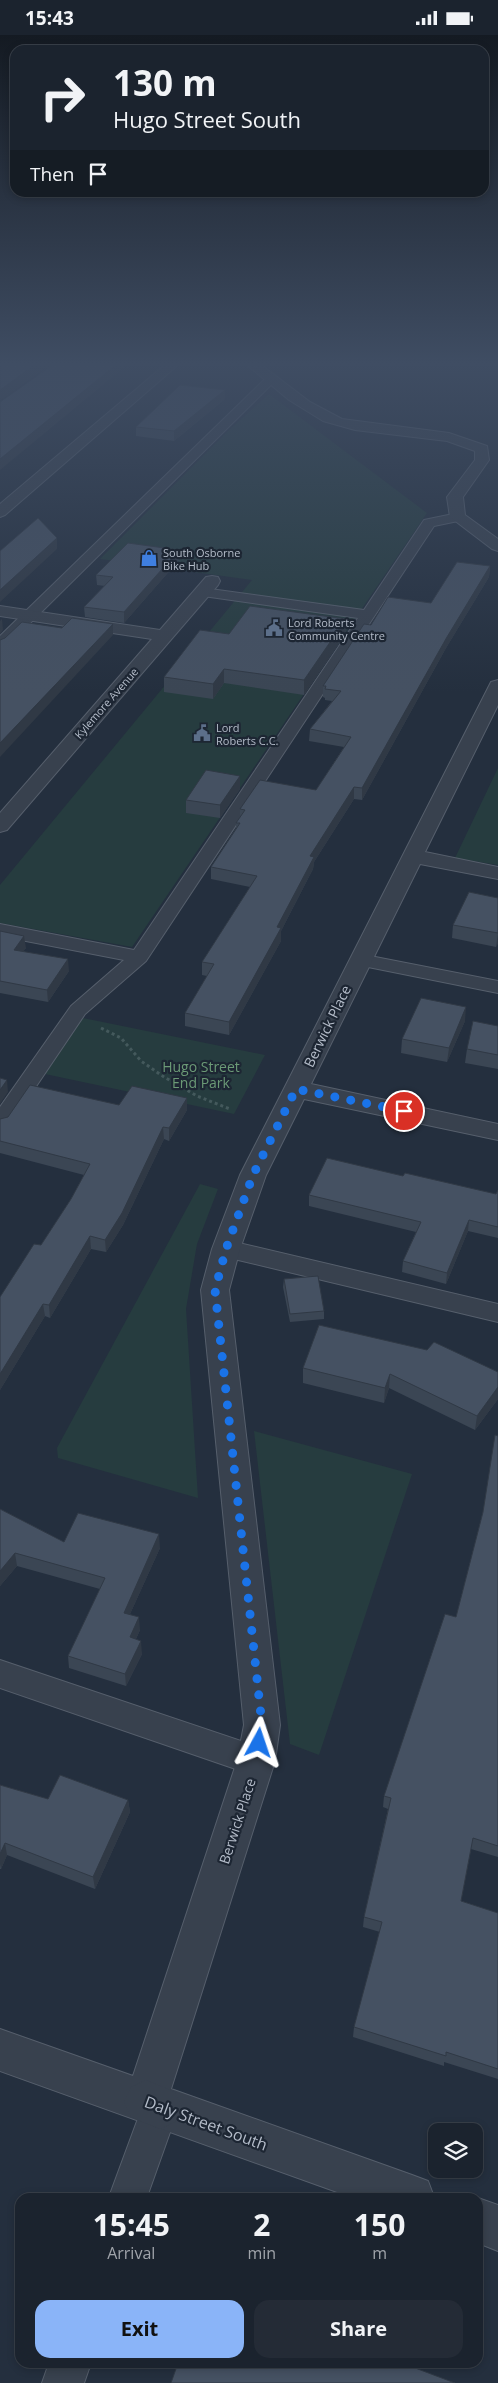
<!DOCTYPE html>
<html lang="en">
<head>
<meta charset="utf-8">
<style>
  :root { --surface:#1b232e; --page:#242b36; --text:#f1f3f6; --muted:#a0a4aa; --line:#39404a; --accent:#8ab4f8 }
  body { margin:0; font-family:"Open Sans",sans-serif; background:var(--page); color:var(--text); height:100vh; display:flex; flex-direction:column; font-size:19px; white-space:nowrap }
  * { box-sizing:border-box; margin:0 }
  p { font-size:16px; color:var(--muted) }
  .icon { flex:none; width:28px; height:28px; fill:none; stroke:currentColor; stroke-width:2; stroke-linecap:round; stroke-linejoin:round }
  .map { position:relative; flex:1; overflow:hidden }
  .side { position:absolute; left:15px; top:2158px; width:468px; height:175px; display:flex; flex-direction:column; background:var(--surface); border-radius:15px; box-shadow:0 2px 8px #0003,0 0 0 1px var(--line) }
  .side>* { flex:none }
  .guide { position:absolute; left:10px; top:10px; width:479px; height:152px; border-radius:15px; box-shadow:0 2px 8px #0003,0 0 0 1px var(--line); background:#1b232e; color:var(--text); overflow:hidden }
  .tools { position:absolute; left:428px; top:2088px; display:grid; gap:10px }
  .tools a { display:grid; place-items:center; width:55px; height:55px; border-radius:10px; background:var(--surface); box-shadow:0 2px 8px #0003,0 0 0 1px var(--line); font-size:25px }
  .pin { position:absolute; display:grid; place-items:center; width:42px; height:42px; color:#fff; margin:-21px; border:2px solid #fff; border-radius:50%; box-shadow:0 1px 5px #0007 }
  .me { position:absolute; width:55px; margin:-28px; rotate:5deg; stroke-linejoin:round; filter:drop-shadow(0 0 4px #0008) }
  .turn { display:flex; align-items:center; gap:18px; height:105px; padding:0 20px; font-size:22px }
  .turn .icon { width:65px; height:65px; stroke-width:2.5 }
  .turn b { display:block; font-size:35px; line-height:42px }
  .then { display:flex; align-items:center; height:48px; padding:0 20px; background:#0003; gap:10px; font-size:19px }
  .eta { display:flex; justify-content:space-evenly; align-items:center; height:85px; text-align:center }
  .eta b { font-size:30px; font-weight:700; line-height:35px }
  .cta { display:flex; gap:10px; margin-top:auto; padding:10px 20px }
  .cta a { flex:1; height:58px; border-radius:15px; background:var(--accent); color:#111; font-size:20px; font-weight:700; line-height:58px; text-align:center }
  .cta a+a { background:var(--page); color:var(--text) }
  .status { display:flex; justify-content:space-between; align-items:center; height:35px; padding:0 25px; background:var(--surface); direction:ltr }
  .status svg { height:14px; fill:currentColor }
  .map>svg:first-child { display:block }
</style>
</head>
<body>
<div class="status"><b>15:43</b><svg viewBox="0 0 49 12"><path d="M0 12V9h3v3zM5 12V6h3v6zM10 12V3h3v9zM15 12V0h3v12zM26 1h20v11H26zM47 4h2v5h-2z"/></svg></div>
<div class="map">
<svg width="498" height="2348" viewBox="0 0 498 2348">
  <rect width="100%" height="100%" fill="#242f3e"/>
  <path fill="#263c3f" d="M269,359L427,478L132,912L0,888V850L252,545L100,524L229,395Z
    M498,733V830L455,823Z
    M83,983L265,1020L234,1079L45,1039Z
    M200,1149L218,1154L197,1209L186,1274L198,1463L58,1423L57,1413Z
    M254,1396L412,1439L319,1720L290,1709Z"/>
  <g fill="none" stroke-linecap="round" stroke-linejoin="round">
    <g stroke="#565f6c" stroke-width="2">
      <path id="service" d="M272,340L278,343L276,345L5,613L0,615V601L268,341Z
        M458,478L463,479L465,482L463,485L434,491L146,926L85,979L8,1093L0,1095V1072L71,971L124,925L0,901V889L134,915L358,583L203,561L196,557L198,554L203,553L364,575L424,485Z
        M360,919L498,946V958L353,929L350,925L353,921Z
        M226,1205L498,1269V1287L217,1220L214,1214L217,1208Z
        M0,1625L256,1711L267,1716L272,1726L267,1736L256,1741L0,1653Z
        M160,2053L173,2059L179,2072L147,2162H109L147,2059Z
        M49,2328H91L84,2348H42Z"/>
    </g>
    <g stroke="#565f6c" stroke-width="2">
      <path id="minor" d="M166,329H179L5,480L0,482V469Z
        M246,329H260L310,367L342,384L449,398L487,411L489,425L463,462L465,480L498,504V516L492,514L450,482L447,462L475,425V416L447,406L355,395L323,386L289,365Z
        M212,541L218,542L220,546L218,550L7,795L0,797V778L152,604L0,581V571L160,595L206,542Z
        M498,645V670L425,817L498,832V844L420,829L311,1049L498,1089V1105L304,1064L266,1140L240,1214L229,1255L280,1690L275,1726L171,2054L412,2140L428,2146L434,2162H351L0,2036V1994L133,2041L237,1726L244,1690L201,1255L212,1214L240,1140L489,651L491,647Z
        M478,2163L498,2170V2216L478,2208Z"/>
    </g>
    <g stroke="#565f6c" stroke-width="2">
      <path id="tertiary" d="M146,2045L175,2057L182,2072L175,2087L160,2094L131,2082L124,2067L131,2052Z"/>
    </g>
    <path stroke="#44595c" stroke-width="3" stroke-dasharray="3 3" stroke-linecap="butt" d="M101,993L121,1003L141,1026L164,1042L197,1061L230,1074"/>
    <use href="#service" fill="#38414e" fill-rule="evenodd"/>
    <use href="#minor" fill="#38414e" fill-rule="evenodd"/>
    <use href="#tertiary" fill="#38414e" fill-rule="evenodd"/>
  </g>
  <path fill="#3b4654" d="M225,364L174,406L136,401V392Z
    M179,515V525L124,588L85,582L84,572L105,551L97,550L96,540Z
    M490,531L489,542L446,613L362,765L354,764L314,827L313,834L281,896V906L229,1000L185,991V978L207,941L202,940V927L250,852L211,844V832L236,793V788L240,782V774L316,755L344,712L309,706L310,694L332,666L325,665V663L323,662V651L371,590L431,568Z
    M346,584V598L304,660L224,648L213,664L164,657V642L229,599Z
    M240,754L220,783L186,778V765Z
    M498,863V908L496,912L452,903L453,890Z
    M0,896L26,913L23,916L69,936L48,967L0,958Z
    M465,986L447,1027L401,1018L402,1004Z
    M498,991V1034L465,1028L467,1014Z
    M187,1063V1075L169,1106L164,1104L123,1190L106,1217L91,1214L50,1283L45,1281L0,1355V1262L41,1210L71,1164L84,1140L0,1118V1084Z
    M403,1141L496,1159L498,1155V1203L468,1196L446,1249L402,1237L403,1226L416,1197L309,1171V1160Z
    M284,1244L324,1276V1284L290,1287L283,1252Z
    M303,1333L498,1337V1364L475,1395L389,1353L384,1368L303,1348Z
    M498,1401V1822L471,1814L461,1866L498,1878V2044L444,2027V2031L353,2002L354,1992L380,1897L363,1892L364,1882L388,1774L383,1772L384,1761L456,1582L483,1477Z
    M0,1474L64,1507L160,1513L130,1579L140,1595L136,1604L142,1619L126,1651L69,1633L68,1621L100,1554L17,1531L0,1551Z
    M0,1750L48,1764L128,1765L130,1777L95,1854L7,1820L1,1834H0Z"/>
  <path fill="#303945" d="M36,329H51L0,366V355Z
    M117,329H127V330L0,435V424Z
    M225,355V364L174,406V396Z
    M57,503V514L0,567V555Z
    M179,515V525L124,588V577Z
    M490,531L489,542L446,613L362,765V753L447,602Z
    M2,584L3,595L0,599V586Z
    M346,584V598L304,660V645Z
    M113,589V600L0,722V708Z
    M224,634V648L213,664V649Z
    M240,741V754L220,783V770Z
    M354,752V764L314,827L313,834L281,896V906L229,1000V987L277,892L310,821Z
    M498,898V908L496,912Z
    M24,901L26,913L16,926L14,915Z
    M68,924L69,936L48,967L47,955Z
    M466,972L465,986L447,1027L449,1013Z
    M7,1045L8,1057L0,1069V1055Z
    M187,1063V1075L169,1106V1093Z
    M163,1092L164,1104L123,1190L106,1217L105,1205Z
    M469,1185L468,1196L446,1249L447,1238Z
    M90,1201L91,1214L50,1283L49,1270Z
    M43,1269L45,1281L0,1355V1339Z
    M390,1339L389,1353L384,1368L385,1353Z
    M498,1352V1364L475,1395L477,1381Z
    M159,1499L160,1513L125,1590L124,1578Z
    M15,1518L17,1531L0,1551V1536Z
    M139,1582L140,1595L131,1615L130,1602Z
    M141,1606L142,1619L126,1651L125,1639Z
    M128,1765L130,1777L95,1854L93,1842Z
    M5,1808L7,1820L1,1834L0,1829V1819Z"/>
  <path fill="#455162" stroke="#303945" d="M0,329H36L0,355Z
    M54,329H117L0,424V367Z
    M180,350L225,355L174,396L136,392Z
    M38,483L57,503L0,555V516Z
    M128,508L179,515L124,577L84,572L113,542L96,540Z
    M457,527L490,531L447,602L362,753L354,752L310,821L314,822L277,892L281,893L229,987L185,978L214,929L202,927L257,841L211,832L240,788H236L245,775L240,774L260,745L316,755L351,702L310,694L341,656L325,654L326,651H323L364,589L371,590L388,562L431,568Z
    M250,571L346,584L304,645L224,634L213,649L164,642L200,595L229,599Z
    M72,583L113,589L0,708V605L5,603L22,587L62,593Z
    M206,735L240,741L220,770L186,765Z
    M469,857L498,863V898L453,890Z
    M0,896L24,901L14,915L68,924L47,955L0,946Z
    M421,963L466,972L449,1013L402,1004Z
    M473,986L498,991V1020L467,1014Z
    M0,1043L7,1045L0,1055Z
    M30,1050L119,1070L132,1051L187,1063L169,1093L163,1092L122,1178L105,1205L90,1201L49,1270L43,1269L0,1339V1262L34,1209L41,1210L71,1164L90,1129L0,1106V1084L8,1082Z
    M327,1123L403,1141L405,1138L496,1159L498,1155V1192L469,1185L447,1238L403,1226L421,1187L309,1160Z
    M318,1241L324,1276L290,1279L284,1244Z
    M319,1290L427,1315L434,1307L498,1337V1352L477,1381L390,1339L385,1353L303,1333Z
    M495,1400L498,1401V1811L473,1803L461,1866L498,1878V2034L446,2017V2021L354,1992L382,1887L364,1882L391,1763L384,1761L445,1579L456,1582L483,1477Z
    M0,1474L64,1507L78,1478L159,1499L124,1578L139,1582L130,1602L141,1606L125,1639L68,1621L105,1543L15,1518L0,1536Z
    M60,1740L128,1765L93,1842L5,1808L0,1819V1750L48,1764Z
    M178,2328H402L455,2348H171Z"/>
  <linearGradient id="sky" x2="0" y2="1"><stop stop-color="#141a22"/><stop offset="0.5" stop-color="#3f4d63"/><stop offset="1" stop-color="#3f4d63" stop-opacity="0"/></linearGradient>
  <rect width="498" height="657" fill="url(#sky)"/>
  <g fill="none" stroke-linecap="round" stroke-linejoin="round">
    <path stroke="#1a73e8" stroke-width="9" stroke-dasharray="0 16.2" d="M259,1708L262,1690L215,1255L226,1214L253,1140L296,1054L404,1076"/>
  </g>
  <defs>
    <g id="shop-bare" transform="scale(1.35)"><path d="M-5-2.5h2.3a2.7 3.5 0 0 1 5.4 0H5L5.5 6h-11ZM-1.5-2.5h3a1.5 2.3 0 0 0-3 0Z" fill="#3f7fe0" stroke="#1d2633" stroke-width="2.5" paint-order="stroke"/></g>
    <g id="civic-bare" transform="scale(1.35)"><path d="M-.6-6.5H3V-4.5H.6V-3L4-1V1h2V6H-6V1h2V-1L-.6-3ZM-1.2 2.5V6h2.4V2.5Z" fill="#5c6f8a" stroke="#1d2633" stroke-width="2.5" paint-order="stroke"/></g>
  </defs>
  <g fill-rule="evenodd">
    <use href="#shop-bare" x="149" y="523"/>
    <use href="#civic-bare" x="274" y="593"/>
    <use href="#civic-bare" x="202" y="698"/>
  </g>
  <g text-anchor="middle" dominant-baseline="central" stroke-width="4.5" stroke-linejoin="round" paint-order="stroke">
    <g font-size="11" fill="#b4bcc9" stroke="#1d2633" text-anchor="start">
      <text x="163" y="517">South Osborne<tspan x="163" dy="13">Bike Hub</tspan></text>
      <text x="288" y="587">Lord Roberts<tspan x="288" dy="13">Community Centre</tspan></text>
      <text x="216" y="692">Lord<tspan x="216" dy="13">Roberts C.C.</tspan></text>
    </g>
    <g font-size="11" fill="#b4bcc9" stroke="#1d2633">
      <text transform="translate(106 668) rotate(-49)">Kylemore Avenue</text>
    </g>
    <g font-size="14" fill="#b4bcc9" stroke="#1d2633">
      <text transform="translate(327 991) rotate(-64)">Berwick Place</text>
      <text transform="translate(237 1786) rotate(-72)">Berwick Place</text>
    </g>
    <g font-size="14" fill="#6b9a76" stroke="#1d2633">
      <text x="201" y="1031">Hugo Street<tspan x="201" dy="16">End Park</tspan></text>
    </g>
    <g font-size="16" fill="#b4bcc9" stroke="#1d2633">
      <text transform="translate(206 2088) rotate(20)">Daly Street South</text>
    </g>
  </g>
</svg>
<div class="tools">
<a><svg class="icon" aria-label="layers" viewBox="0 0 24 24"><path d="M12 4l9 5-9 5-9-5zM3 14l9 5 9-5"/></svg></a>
</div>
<div class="pin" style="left:404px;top:1076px;background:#d93025"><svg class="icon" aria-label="arrive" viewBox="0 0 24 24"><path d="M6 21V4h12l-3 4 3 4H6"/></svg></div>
<svg class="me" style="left:259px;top:1708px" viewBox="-20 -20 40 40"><path d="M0-17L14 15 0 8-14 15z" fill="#1a73e8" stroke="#fff" stroke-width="4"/></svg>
<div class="guide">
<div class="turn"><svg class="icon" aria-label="right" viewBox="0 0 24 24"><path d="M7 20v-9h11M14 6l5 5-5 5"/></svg><div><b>130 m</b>Hugo Street South</div></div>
<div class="then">Then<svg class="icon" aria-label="arrive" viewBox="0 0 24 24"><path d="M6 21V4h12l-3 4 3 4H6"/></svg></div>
</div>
<section class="side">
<div class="eta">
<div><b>15:45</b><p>Arrival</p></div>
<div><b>2</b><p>min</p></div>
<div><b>150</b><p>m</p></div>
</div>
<div class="cta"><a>Exit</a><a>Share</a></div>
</section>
</div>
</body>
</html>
